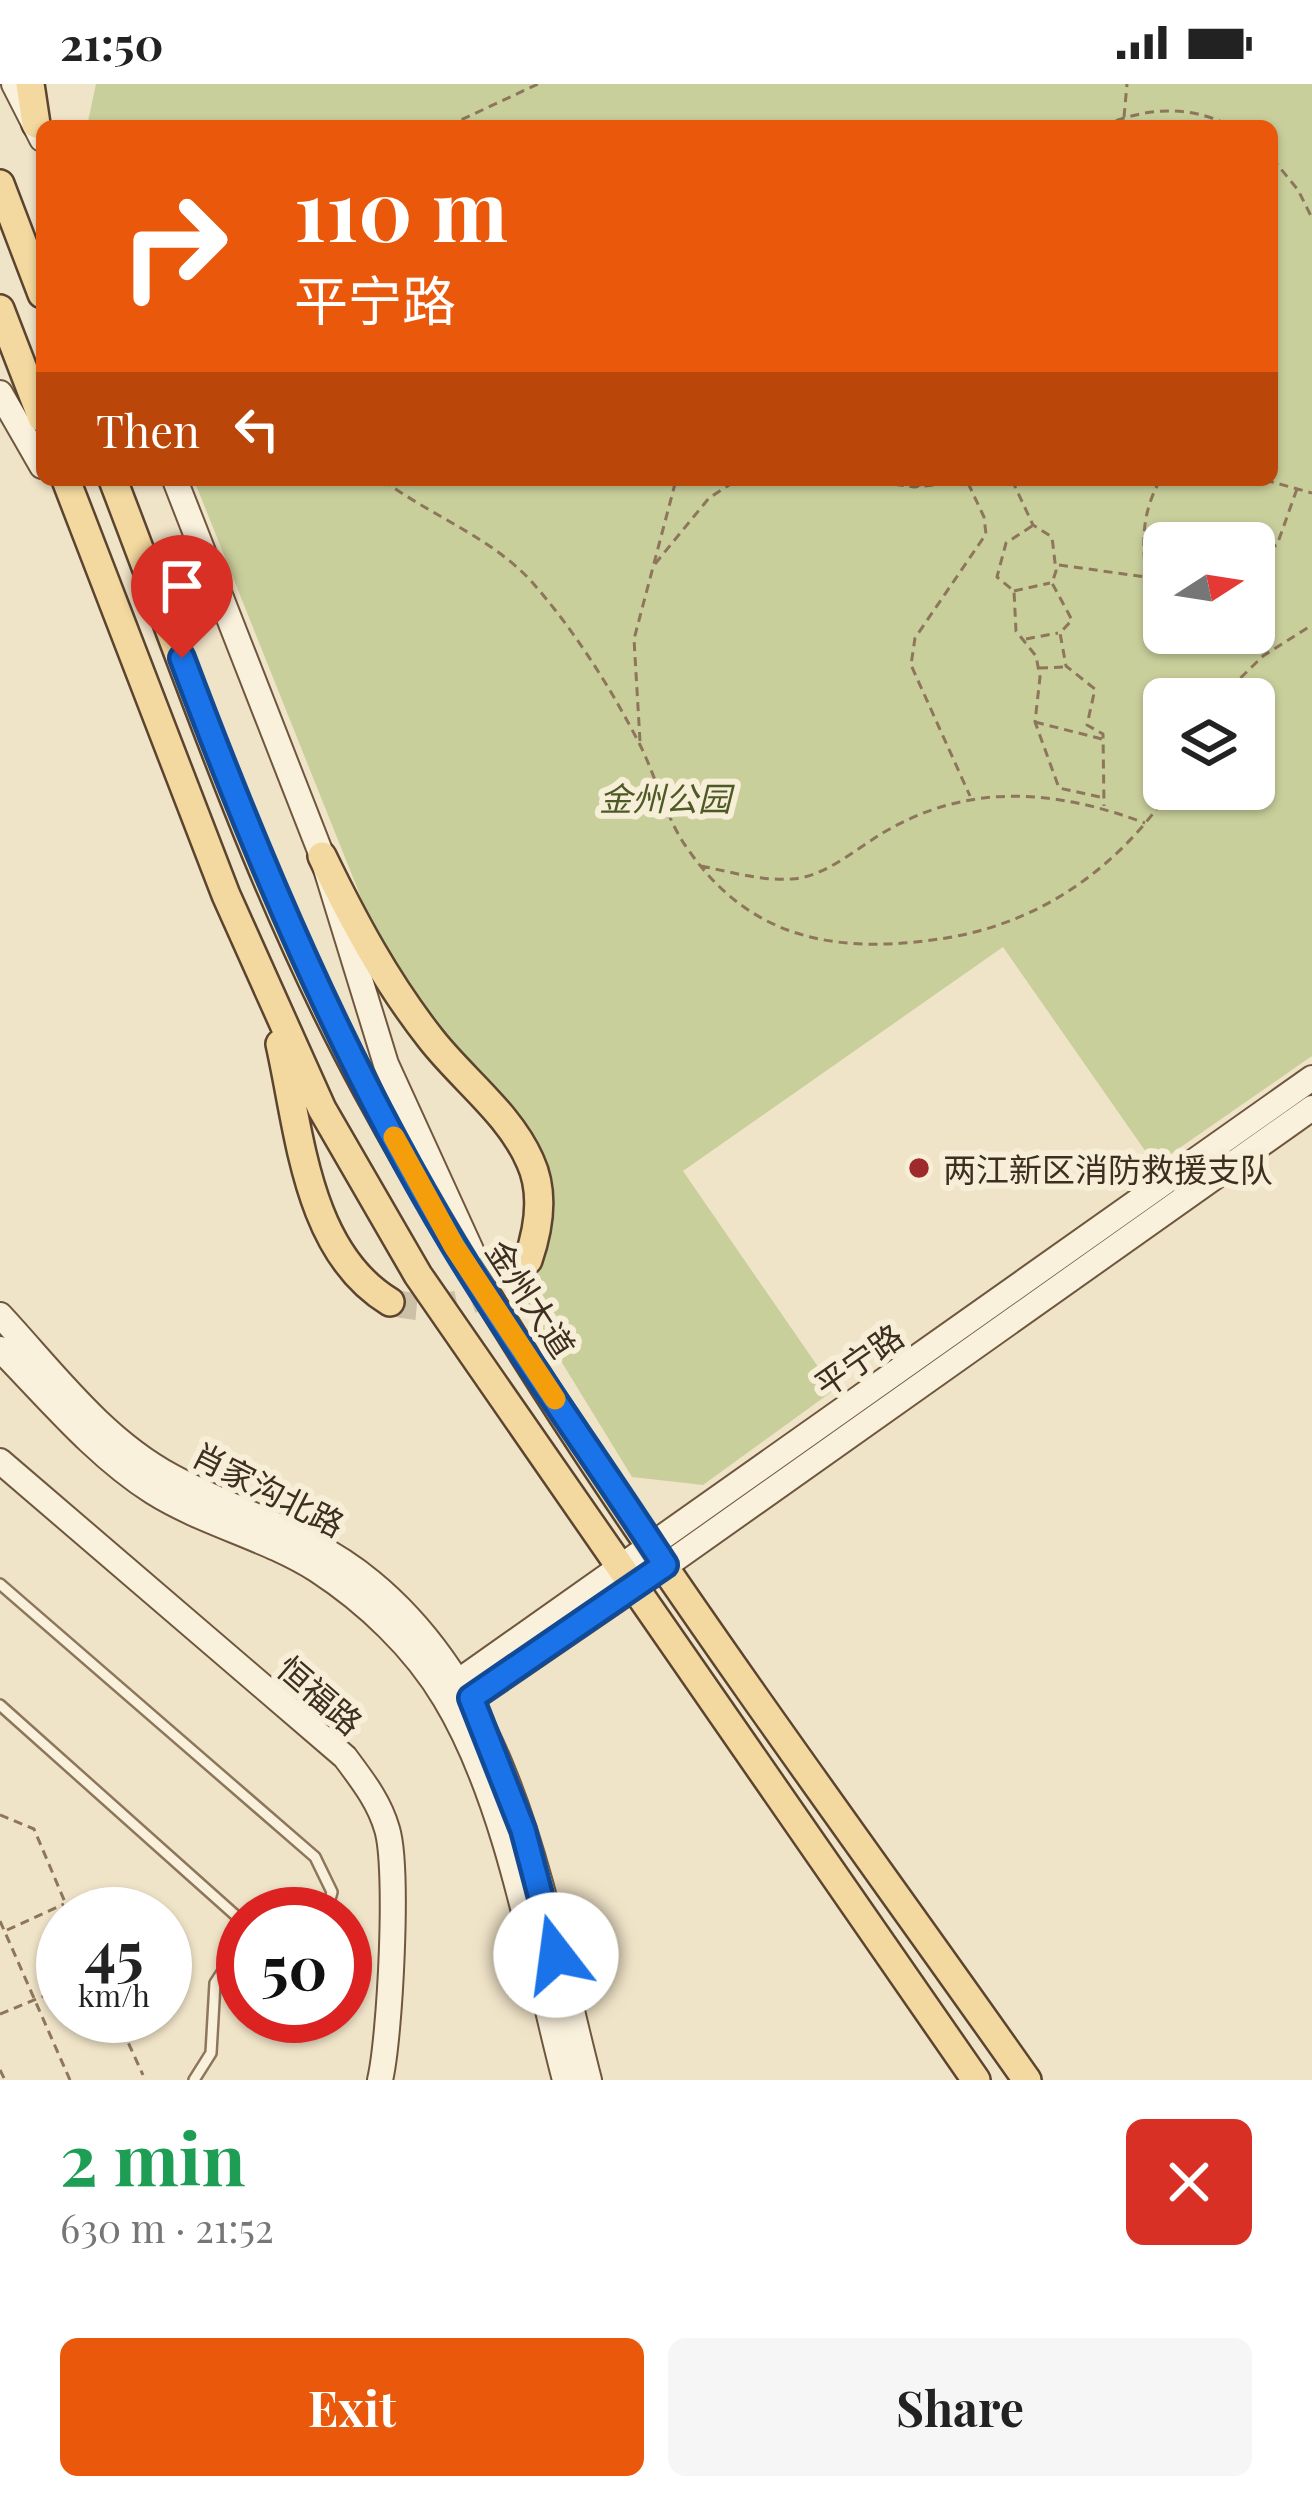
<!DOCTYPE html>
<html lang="en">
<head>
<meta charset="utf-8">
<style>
  :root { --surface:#fff; --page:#f6f6f6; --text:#222; --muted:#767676; --accent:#ea580c }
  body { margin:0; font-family:"Playfair Display","Noto Sans SC",serif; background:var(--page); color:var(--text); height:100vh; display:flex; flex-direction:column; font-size:45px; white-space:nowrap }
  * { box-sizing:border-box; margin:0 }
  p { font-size:39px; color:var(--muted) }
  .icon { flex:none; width:66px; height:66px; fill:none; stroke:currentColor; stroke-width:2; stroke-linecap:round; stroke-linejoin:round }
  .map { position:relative; height:1996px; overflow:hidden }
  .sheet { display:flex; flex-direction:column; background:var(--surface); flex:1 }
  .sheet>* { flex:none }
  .guide { position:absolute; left:36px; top:36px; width:1242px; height:366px; border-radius:18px; box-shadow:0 3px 9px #0004; background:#ea580c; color:#fff; overflow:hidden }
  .needle { width:78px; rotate:78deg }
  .controls { position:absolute; left:1143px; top:438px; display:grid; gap:24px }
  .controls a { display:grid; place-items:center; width:132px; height:132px; border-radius:18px; background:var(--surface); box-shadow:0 3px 9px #0004; font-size:60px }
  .speed { position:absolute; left:36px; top:1803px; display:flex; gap:24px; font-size:60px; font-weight:700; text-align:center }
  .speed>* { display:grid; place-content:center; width:156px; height:156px; border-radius:50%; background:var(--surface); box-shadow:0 3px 9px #0004; line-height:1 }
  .speed small { font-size:30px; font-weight:400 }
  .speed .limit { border:18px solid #d22; background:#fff; color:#111 }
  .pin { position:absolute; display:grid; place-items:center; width:102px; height:102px; color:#fff; margin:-123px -51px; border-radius:50% 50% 50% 0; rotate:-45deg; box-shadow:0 0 12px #0007 }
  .pin .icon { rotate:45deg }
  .me { position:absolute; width:132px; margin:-66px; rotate:345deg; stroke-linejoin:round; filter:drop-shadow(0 0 9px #0008) }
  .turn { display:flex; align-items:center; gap:42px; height:252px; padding:0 60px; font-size:54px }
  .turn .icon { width:156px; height:156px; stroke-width:2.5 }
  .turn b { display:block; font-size:84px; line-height:102px }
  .then { display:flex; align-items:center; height:114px; padding:0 60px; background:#0003; gap:24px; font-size:45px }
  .round { display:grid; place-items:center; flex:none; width:126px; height:126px; border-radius:18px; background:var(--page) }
  .overview { display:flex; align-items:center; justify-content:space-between; height:204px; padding:0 60px }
  h1 { font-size:72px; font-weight:700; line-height:90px; color:#1e9e55 }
  .action { display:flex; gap:24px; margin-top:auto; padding:24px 60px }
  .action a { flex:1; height:138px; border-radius:18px; background:var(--accent); color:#fff; font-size:48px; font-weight:700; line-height:138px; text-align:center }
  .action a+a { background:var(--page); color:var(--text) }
  .status { display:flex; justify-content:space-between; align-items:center; height:84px; padding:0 60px; background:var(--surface); direction:ltr }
  .status svg { height:33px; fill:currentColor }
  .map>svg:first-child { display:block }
</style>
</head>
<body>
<div class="status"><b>21:50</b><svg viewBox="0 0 49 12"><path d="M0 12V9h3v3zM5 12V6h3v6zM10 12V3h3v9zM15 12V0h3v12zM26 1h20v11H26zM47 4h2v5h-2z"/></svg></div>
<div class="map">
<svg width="1312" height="1996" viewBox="0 0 1312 1996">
  <rect width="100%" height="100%" fill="#f0e4c8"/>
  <path fill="#c9cf9b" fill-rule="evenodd" d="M96,0H1312V972L1155,1081L1003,863L683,1087L834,1306L703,1401L632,1393L520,1210L544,1174L552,1145V1108L486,1002L408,909L372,841L194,396H1272V42H87ZM1164,459H1254V549H1164ZM1164,615H1254V705H1164Z"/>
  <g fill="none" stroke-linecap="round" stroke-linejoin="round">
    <path stroke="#ccc0a6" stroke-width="27" stroke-dasharray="27 14" stroke-linecap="butt" d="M390,1218C446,1232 489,1218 528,1176"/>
    <g stroke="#8d765c" stroke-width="14">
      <path id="lane" d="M0,1500L315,1773L332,1808L326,1830
        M0,1621L243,1838
        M194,1996L211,1969L215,1899L243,1856"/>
    </g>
    <g stroke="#6f573f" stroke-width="28">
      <path id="secondary" d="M14,0L42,55
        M0,309L42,382
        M175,396L322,772L386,980L471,1166
        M0,1231C52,1287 102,1355 171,1392C237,1428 312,1449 371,1498C517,1618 544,1823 589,1996
        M0,1265C48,1314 95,1371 153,1408C204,1440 267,1454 317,1486C366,1518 415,1564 445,1615C508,1719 534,1878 565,1996
        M0,1377L345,1673C362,1696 379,1717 387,1745C399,1784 390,1954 380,1996
        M442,1609L1312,994
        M453,1628L637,1502L1312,1024"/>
    </g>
    <g stroke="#5b4430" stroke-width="32">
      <path id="primary" d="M30,0L36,40
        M0,100L42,210
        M0,225L42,334
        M66,396L226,811L322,1025L418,1191L976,1996
        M113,396C192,601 262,812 367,1005C556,1353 799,1672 1027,1996
        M322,772C353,836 386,898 431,955C462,995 509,1029 530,1077C545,1109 539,1144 528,1176
        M280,960C300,1048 306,1167 390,1218"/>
    </g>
    <path stroke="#8d765c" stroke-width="3" stroke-dasharray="9 6" stroke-linecap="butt" d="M1124,33L1127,0
      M448,42L538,0
      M1102,42C1145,24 1188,20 1230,42
      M1272,74L1298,106L1312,134
      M383,396C431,432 491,453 532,498C574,546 609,601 638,657C656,691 665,733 687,764C753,860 844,871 952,853C1045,836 1119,782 1171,705
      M865,396L914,403L980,396
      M1012,396L1033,441L1052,453L1056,487L1052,499L1072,536L1060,549L1066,582L1095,605L1087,641L1103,650L1104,722
      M1265,396L1312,409
      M968,399L984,433L986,450L915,554L911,581L970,712
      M917,402L932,396
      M1032,442L1006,459L997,493L1014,507L1016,547L1036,572L1040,593L1035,638L1059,704L1100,713
      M1254,470L1277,461L1298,402
      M655,480L709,414L737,396
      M1059,481L1146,493L1164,490
      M1146,492C1142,455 1142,429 1160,396
      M1014,507L1050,499
      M1026,555L1058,549
      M1039,584L1065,583
      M1219,615L1263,572L1312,541
      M1035,638L1102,655
      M640,657L634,555L676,396
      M701,782C731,788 761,797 792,795C824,793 855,766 881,750C967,698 1054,705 1145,739
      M0,1731L34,1745L70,1830
      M0,1837L70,1996
      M7,1846L64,1820
      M0,1930L63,1904
      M116,1932L143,1991
      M0,1986L5,1996"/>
    <use href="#lane" stroke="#faf1dc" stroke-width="9"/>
    <use href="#secondary" stroke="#faf1dc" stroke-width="24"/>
    <use href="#primary" stroke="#f3d9a0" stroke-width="27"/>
  </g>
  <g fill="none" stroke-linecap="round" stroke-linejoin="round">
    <g stroke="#114b97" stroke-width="30">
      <path id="route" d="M182,574C258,776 342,975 454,1161C520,1270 596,1374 665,1481L471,1614L523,1746L556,1871"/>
    </g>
    <use href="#route" stroke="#1a73e8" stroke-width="21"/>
    <path stroke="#f59e0b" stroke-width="21" d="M394,1053L454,1162L555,1315"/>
  </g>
  <circle fill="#9e2a2b" stroke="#f7eed8" stroke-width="4.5" cx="919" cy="1084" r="12"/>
  <g text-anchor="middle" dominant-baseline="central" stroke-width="12" stroke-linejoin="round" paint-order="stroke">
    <g font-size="33" font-style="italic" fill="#4d5a26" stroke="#f7eed8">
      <text x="665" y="713">金州公园</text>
    </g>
    <g font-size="33" fill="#3d2e20" stroke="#f7eed8" text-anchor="start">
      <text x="943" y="1084">两江新区消防救援支队</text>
    </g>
    <g font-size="33" fill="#3d2e20" stroke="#f7eed8">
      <text transform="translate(532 1214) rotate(57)">金州大道</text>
      <text transform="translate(858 1275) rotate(-35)">平宁路</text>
      <text transform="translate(269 1404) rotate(27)">肖家沟北路</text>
      <text transform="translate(321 1610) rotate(41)">恒福路</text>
    </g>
  </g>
</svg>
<div class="controls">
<a><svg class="needle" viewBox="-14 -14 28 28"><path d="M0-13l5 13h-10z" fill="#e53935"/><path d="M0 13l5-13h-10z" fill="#767676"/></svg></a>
<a><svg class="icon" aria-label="layers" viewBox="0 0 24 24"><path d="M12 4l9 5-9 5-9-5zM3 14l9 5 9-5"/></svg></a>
</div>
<div class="speed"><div>45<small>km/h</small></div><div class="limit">50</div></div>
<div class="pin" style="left:182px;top:574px;background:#d93025"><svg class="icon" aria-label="arrive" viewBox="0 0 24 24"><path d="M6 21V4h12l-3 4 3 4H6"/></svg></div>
<svg class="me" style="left:556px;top:1871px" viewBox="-20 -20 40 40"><circle r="19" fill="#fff"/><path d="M0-13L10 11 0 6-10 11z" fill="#1a73e8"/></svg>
<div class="guide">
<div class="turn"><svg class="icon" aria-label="right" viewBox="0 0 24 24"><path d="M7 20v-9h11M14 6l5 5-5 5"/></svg><div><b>110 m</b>平宁路</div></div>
<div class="then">Then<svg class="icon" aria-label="left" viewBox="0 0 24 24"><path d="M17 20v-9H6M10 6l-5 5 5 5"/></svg></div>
</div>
</div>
<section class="sheet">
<div class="overview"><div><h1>2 min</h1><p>630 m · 21:52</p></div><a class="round" style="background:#d93025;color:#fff"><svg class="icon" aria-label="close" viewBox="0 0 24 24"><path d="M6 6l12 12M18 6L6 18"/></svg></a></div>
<div class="action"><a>Exit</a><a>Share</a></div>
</section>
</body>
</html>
